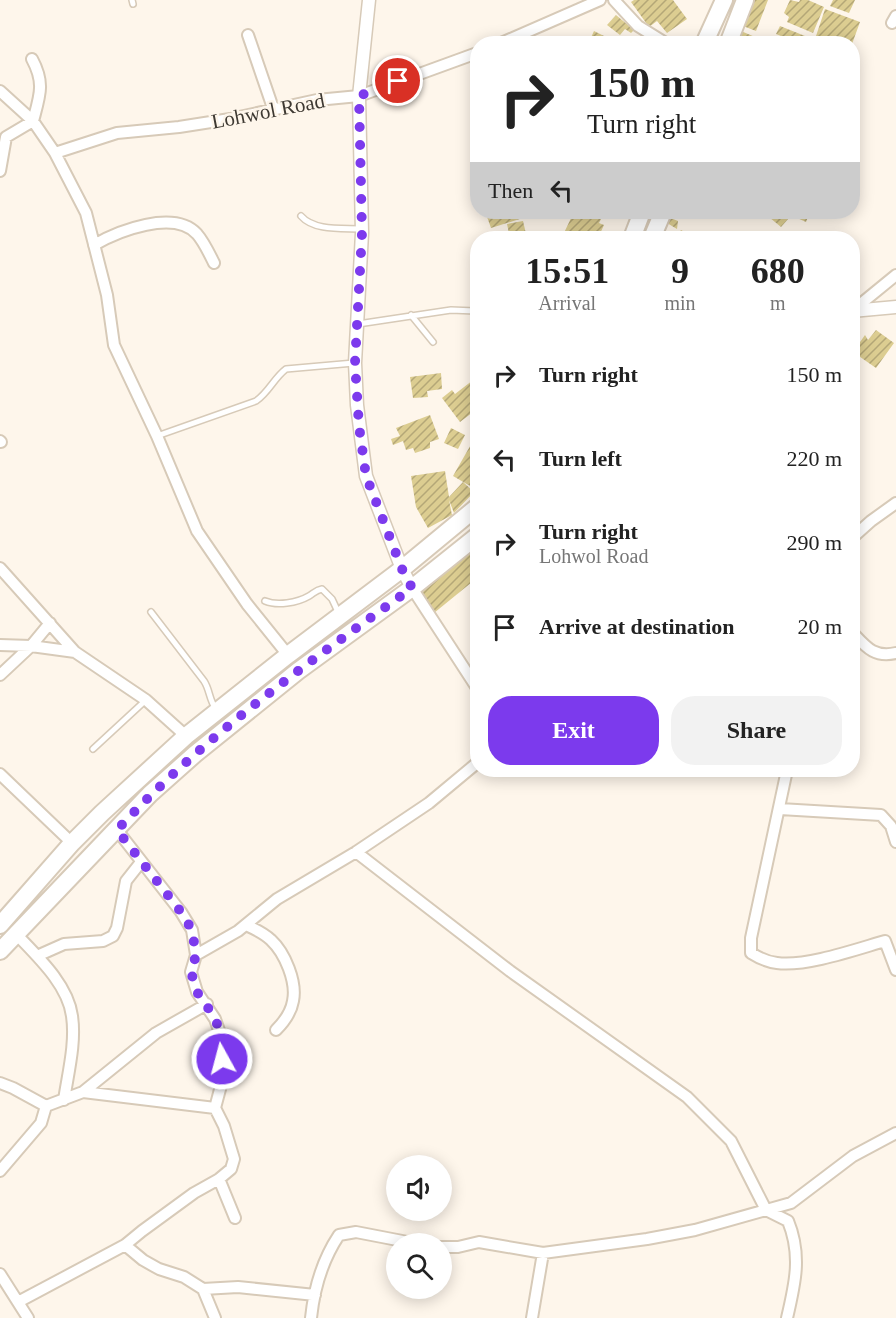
<!DOCTYPE html>
<html lang="en">
<head>
<meta charset="utf-8">
<style>
  :root { --surface:#fff; --page:#f2f2f2; --text:#222; --muted:#767676; --accent:#7c3aed }
  body { margin:0; font-family:"Times New Roman",serif; background:var(--page); color:var(--text); height:100vh; display:flex; flex-direction:column; font-size:22px; white-space:nowrap }
  * { box-sizing:border-box; margin:0 }
  p { font-size:20px; color:var(--muted) }
  .icon { flex:none; width:33px; height:33px; fill:none; stroke:currentColor; stroke-width:2; stroke-linecap:round; stroke-linejoin:round }
  .map { position:relative; flex:1; overflow:hidden }
  .drawer { position:absolute; left:470px; top:231px; width:390px; height:546px; display:flex; flex-direction:column; background:var(--surface); border-radius:24px; box-shadow:0 3px 15px #0003 }
  .drawer>* { flex:none }
  .guide { position:absolute; left:470px; top:36px; width:390px; height:183px; border-radius:24px; box-shadow:0 3px 15px #0003; background:#fff; color:var(--text); overflow:hidden }
  .tools { position:absolute; left:386px; top:1155px; display:grid; gap:12px }
  .tools a { display:grid; place-items:center; width:66px; height:66px; border-radius:50%; background:var(--surface); box-shadow:0 3px 15px #0003; font-size:30px }
  .pin { position:absolute; display:grid; place-items:center; width:51px; height:51px; color:#fff; margin:-26px; border:3px solid #fff; border-radius:50%; box-shadow:0 2px 6px #0007 }
  .me { position:absolute; width:66px; margin:-33px; rotate:353deg; stroke-linejoin:round; filter:drop-shadow(0 0 4px #0008) }
  .turn { display:flex; align-items:center; gap:21px; height:126px; padding:0 18px; font-size:27px }
  .turn .icon { width:78px; height:78px; stroke-width:2.5 }
  .turn b { display:block; font-size:42px; line-height:51px }
  .then { display:flex; align-items:center; height:57px; padding:0 18px; background:#0003; gap:12px; font-size:22px }
  .eta { display:flex; justify-content:space-evenly; align-items:center; height:102px; text-align:center }
  .eta b { font-size:36px; font-weight:800; line-height:42px }
  .button { display:flex; gap:12px; margin-top:auto; padding:12px 18px }
  .button a { flex:1; height:69px; border-radius:24px; background:var(--accent); color:#fff; font-size:24px; font-weight:800; line-height:69px; text-align:center }
  .button a+a { background:var(--page); color:var(--text) }
  ul { padding:0; list-style:none }
  li { display:flex; align-items:center; gap:18px; height:84px; padding:0 18px }
  li div { flex:1 }
  li b { display:block; font-size:22px }
  li em { font-style:normal }
  .map>svg:first-child { display:block }
</style>
</head>
<body>
<div class="map">
<svg width="896" height="1318" viewBox="0 0 896 1318">
  <defs>
    <pattern id="building-hatch" width="6" height="6" patternUnits="userSpaceOnUse" patternTransform="scale(1.5)"><rect width="6" height="6" fill="#dccd91"/><path d="M-1 1l2-2M0 6l6-6M5 7l2-2" fill="none" stroke="#b4a777"/></pattern>
  </defs>
  <rect width="100%" height="100%" fill="#fef6eb"/>
  <path fill="url(#building-hatch)" d="M634,0H673L687,19L667,33L657,21L649,27L631,2Z
    M753,0H768L756,31L743,26Z
    M790,0L799,2L800,0H808L824,7L813,33L787,22L789,17L784,13Z
    M833,0H855L849,13L830,6Z
    M825,9L860,22L852,44H837L816,36Z
    M616,15L634,30L631,33L625,29L620,35L607,25Z
    M780,26L810,38L808,44H790L791,40L776,34Z
    M594,31L620,44H588Z
    M741,31L755,37L753,44L736,42Z
    M493,212H527L529,216L491,228L486,214Z
    M574,212H587L601,219L599,223L604,225L598,238L562,237Z
    M763,212H782L789,218L781,227Z
    M787,212H810L806,222L786,213Z
    M668,217L678,221L677,229L667,223Z
    M523,221L527,238H510L507,224Z
    M681,230L695,238H676Z
    M876,330L894,343L876,368L853,352L865,335L868,340Z
    M441,373L442,389L427,391L428,397L413,398L410,377Z
    M477,377V409L460,422L442,398L452,390L455,394Z
    M430,415L439,439L430,442V448L415,453L413,448L406,450L403,441L393,445L391,439L400,436L396,428Z
    M451,428L465,435L458,449L444,443Z
    M473,441L477,443V490L453,476Z
    M445,471L449,497L463,482L474,492L454,513L449,500L452,515L428,528L416,507L411,476Z
    M477,548V578L434,613L418,590Z"/>
  <g fill="none" stroke-linecap="round" stroke-linejoin="round">
    <g stroke="#d7cab8" stroke-width="8">
      <path id="service" d="M132,0L133,4
        M301,216C314,231 342,228 361,229
        M411,315L433,342
        M358,324L451,310L475,311
        M157,436L256,401C269,392 274,378 286,369L354,363
        M265,601C277,606 297,603 309,596C314,593 316,590 322,589L332,599L339,614
        M151,612L204,681C210,690 209,700 216,709
        M93,749L146,700"/>
    </g>
    <g stroke="#d7cab8" stroke-width="14">
      <path id="minor" d="M614,0L638,26L667,44
        M892,23L896,16
        M248,35L273,108
        M499,44L600,0
        M0,91L33,121L55,153L86,213L107,295L114,345L157,436L197,531L247,604L288,655
        M55,153L117,133L179,127L230,119L317,100L359,96L477,53
        M0,171L6,137L33,121C40,95 45,83 32,59
        M94,245C118,231 174,209 197,234C204,242 209,253 214,263
        M852,311L896,275
        M0,441L1,442
        M852,538L871,521L896,503
        M0,568L75,652L146,700L186,736
        M412,588L477,688
        M852,632C866,647 874,658 896,653
        M0,645L31,646L75,652
        M0,675L31,646L50,623
        M787,770L751,938V953C759,958 768,962 777,963C806,967 857,949 885,941L896,970
        M0,774L72,843
        M780,809L881,815L891,826L896,842
        M356,852L510,971L687,1097L731,1141L766,1210L788,1221C802,1255 795,1284 787,1318
        M246,925C255,929 264,933 271,940C285,953 297,982 293,1001C291,1013 284,1022 276,1030
        M17,935C38,957 68,985 72,1016C76,1043 68,1073 64,1100
        M196,955L238,931L277,899L356,852L429,803L477,763
        M37,956L64,944L103,941L113,936L117,928L126,881L141,862
        M0,1083L13,1088L46,1106L83,1092L215,1108
        M83,1092L156,1033L207,1004
        M0,1171L41,1123L46,1106
        M219,1179L235,1218
        M125,1245L143,1260L159,1269L184,1277L203,1289L215,1318
        M441,1247H458L479,1242L543,1253L647,1239L695,1230L791,1203L853,1156L896,1133
        M0,1274L28,1318
        M203,1289L238,1287L315,1295
        M18,1302L125,1245L142,1231L194,1193L219,1179L231,1169L234,1159L224,1126L215,1108L223,1078L222,1039L215,1019L197,992L191,972L196,955L192,930L181,912L117,830
        M311,1318C314,1289 323,1259 339,1235L356,1232L418,1244
        M532,1318L543,1253"/>
    </g>
    <g stroke="#d7cab8" stroke-width="15">
      <path id="tertiary" d="M369,0L359,96L362,233L355,363L357,405L366,476L402,569L412,588
        M852,311L896,307"/>
    </g>
    <g stroke="#d7cab8" stroke-width="20">
      <path id="primary" d="M704,44L724,0
        M728,44L745,0
        M632,238L642,212
        M652,238L663,212
        M0,925L72,843L102,813L186,736L288,655L402,569L477,507
        M0,951L150,794L195,754L298,671L412,588L477,536"/>
    </g>
    <use href="#service" stroke="#fff" stroke-width="5"/>
    <use href="#minor" stroke="#fff" stroke-width="10"/>
    <use href="#tertiary" stroke="#fff" stroke-width="12"/>
    <use href="#primary" stroke="#fff" stroke-width="16"/>
  </g>
  <g fill="none" stroke-linecap="round" stroke-linejoin="round">
    <path stroke="#7c3aed" stroke-width="10" stroke-dasharray="0 18" d="M222,1059V1039L215,1018L197,992L191,972L196,955L192,930L181,912L117,830C204,736 309,662 412,588L402,569L366,476L359,426L355,363L362,233L359,96L398,81"/>
  </g>
  <g text-anchor="middle" dominant-baseline="central" stroke-width="5" stroke-linejoin="round" paint-order="stroke">
    <g font-size="21" fill="#3e3932" stroke="#fef6eb">
      <text transform="translate(268 111) rotate(-11)">Lohwol Road</text>
    </g>
  </g>
</svg>
<div class="tools">
<a><svg class="icon" aria-label="sound" viewBox="0 0 24 24"><path d="M4 9h4l5-4v14l-5-4H4zM17 9q2 3 0 6"/></svg></a>
<a><svg class="icon" aria-label="search" viewBox="0 0 24 24"><circle cx="10" cy="10" r="6"/><path d="M15 15l6 6"/></svg></a>
</div>
<div class="pin" style="left:398px;top:81px;background:#d93025"><svg class="icon" aria-label="arrive" viewBox="0 0 24 24"><path d="M6 21V4h12l-3 4 3 4H6"/></svg></div>
<svg class="me" style="left:222px;top:1059px" viewBox="-20 -20 40 40"><circle r="17" fill="#7c3aed" stroke="#fff" stroke-width="3"/><path d="M0-11L8 9 0 5-8 9z" fill="#fff"/></svg>
<div class="guide">
<div class="turn"><svg class="icon" aria-label="right" viewBox="0 0 24 24"><path d="M7 20v-9h11M14 6l5 5-5 5"/></svg><div><b>150 m</b>Turn right</div></div>
<div class="then">Then<svg class="icon" aria-label="left" viewBox="0 0 24 24"><path d="M17 20v-9H6M10 6l-5 5 5 5"/></svg></div>
</div>
<section class="drawer">
<div class="eta">
<div><b>15:51</b><p>Arrival</p></div>
<div><b>9</b><p>min</p></div>
<div><b>680</b><p>m</p></div>
</div>
<ul>
<li><svg class="icon" aria-label="right" viewBox="0 0 24 24"><path d="M7 20v-9h11M14 6l5 5-5 5"/></svg><div><b>Turn right</b></div><em>150 m</em></li>
<li><svg class="icon" aria-label="left" viewBox="0 0 24 24"><path d="M17 20v-9H6M10 6l-5 5 5 5"/></svg><div><b>Turn left</b></div><em>220 m</em></li>
<li><svg class="icon" aria-label="right" viewBox="0 0 24 24"><path d="M7 20v-9h11M14 6l5 5-5 5"/></svg><div><b>Turn right</b><p>Lohwol Road</p></div><em>290 m</em></li>
<li><svg class="icon" aria-label="arrive" viewBox="0 0 24 24"><path d="M6 21V4h12l-3 4 3 4H6"/></svg><div><b>Arrive at destination</b></div><em>20 m</em></li>
</ul>
<div class="button"><a>Exit</a><a>Share</a></div>
</section>
</div>
</body>
</html>
